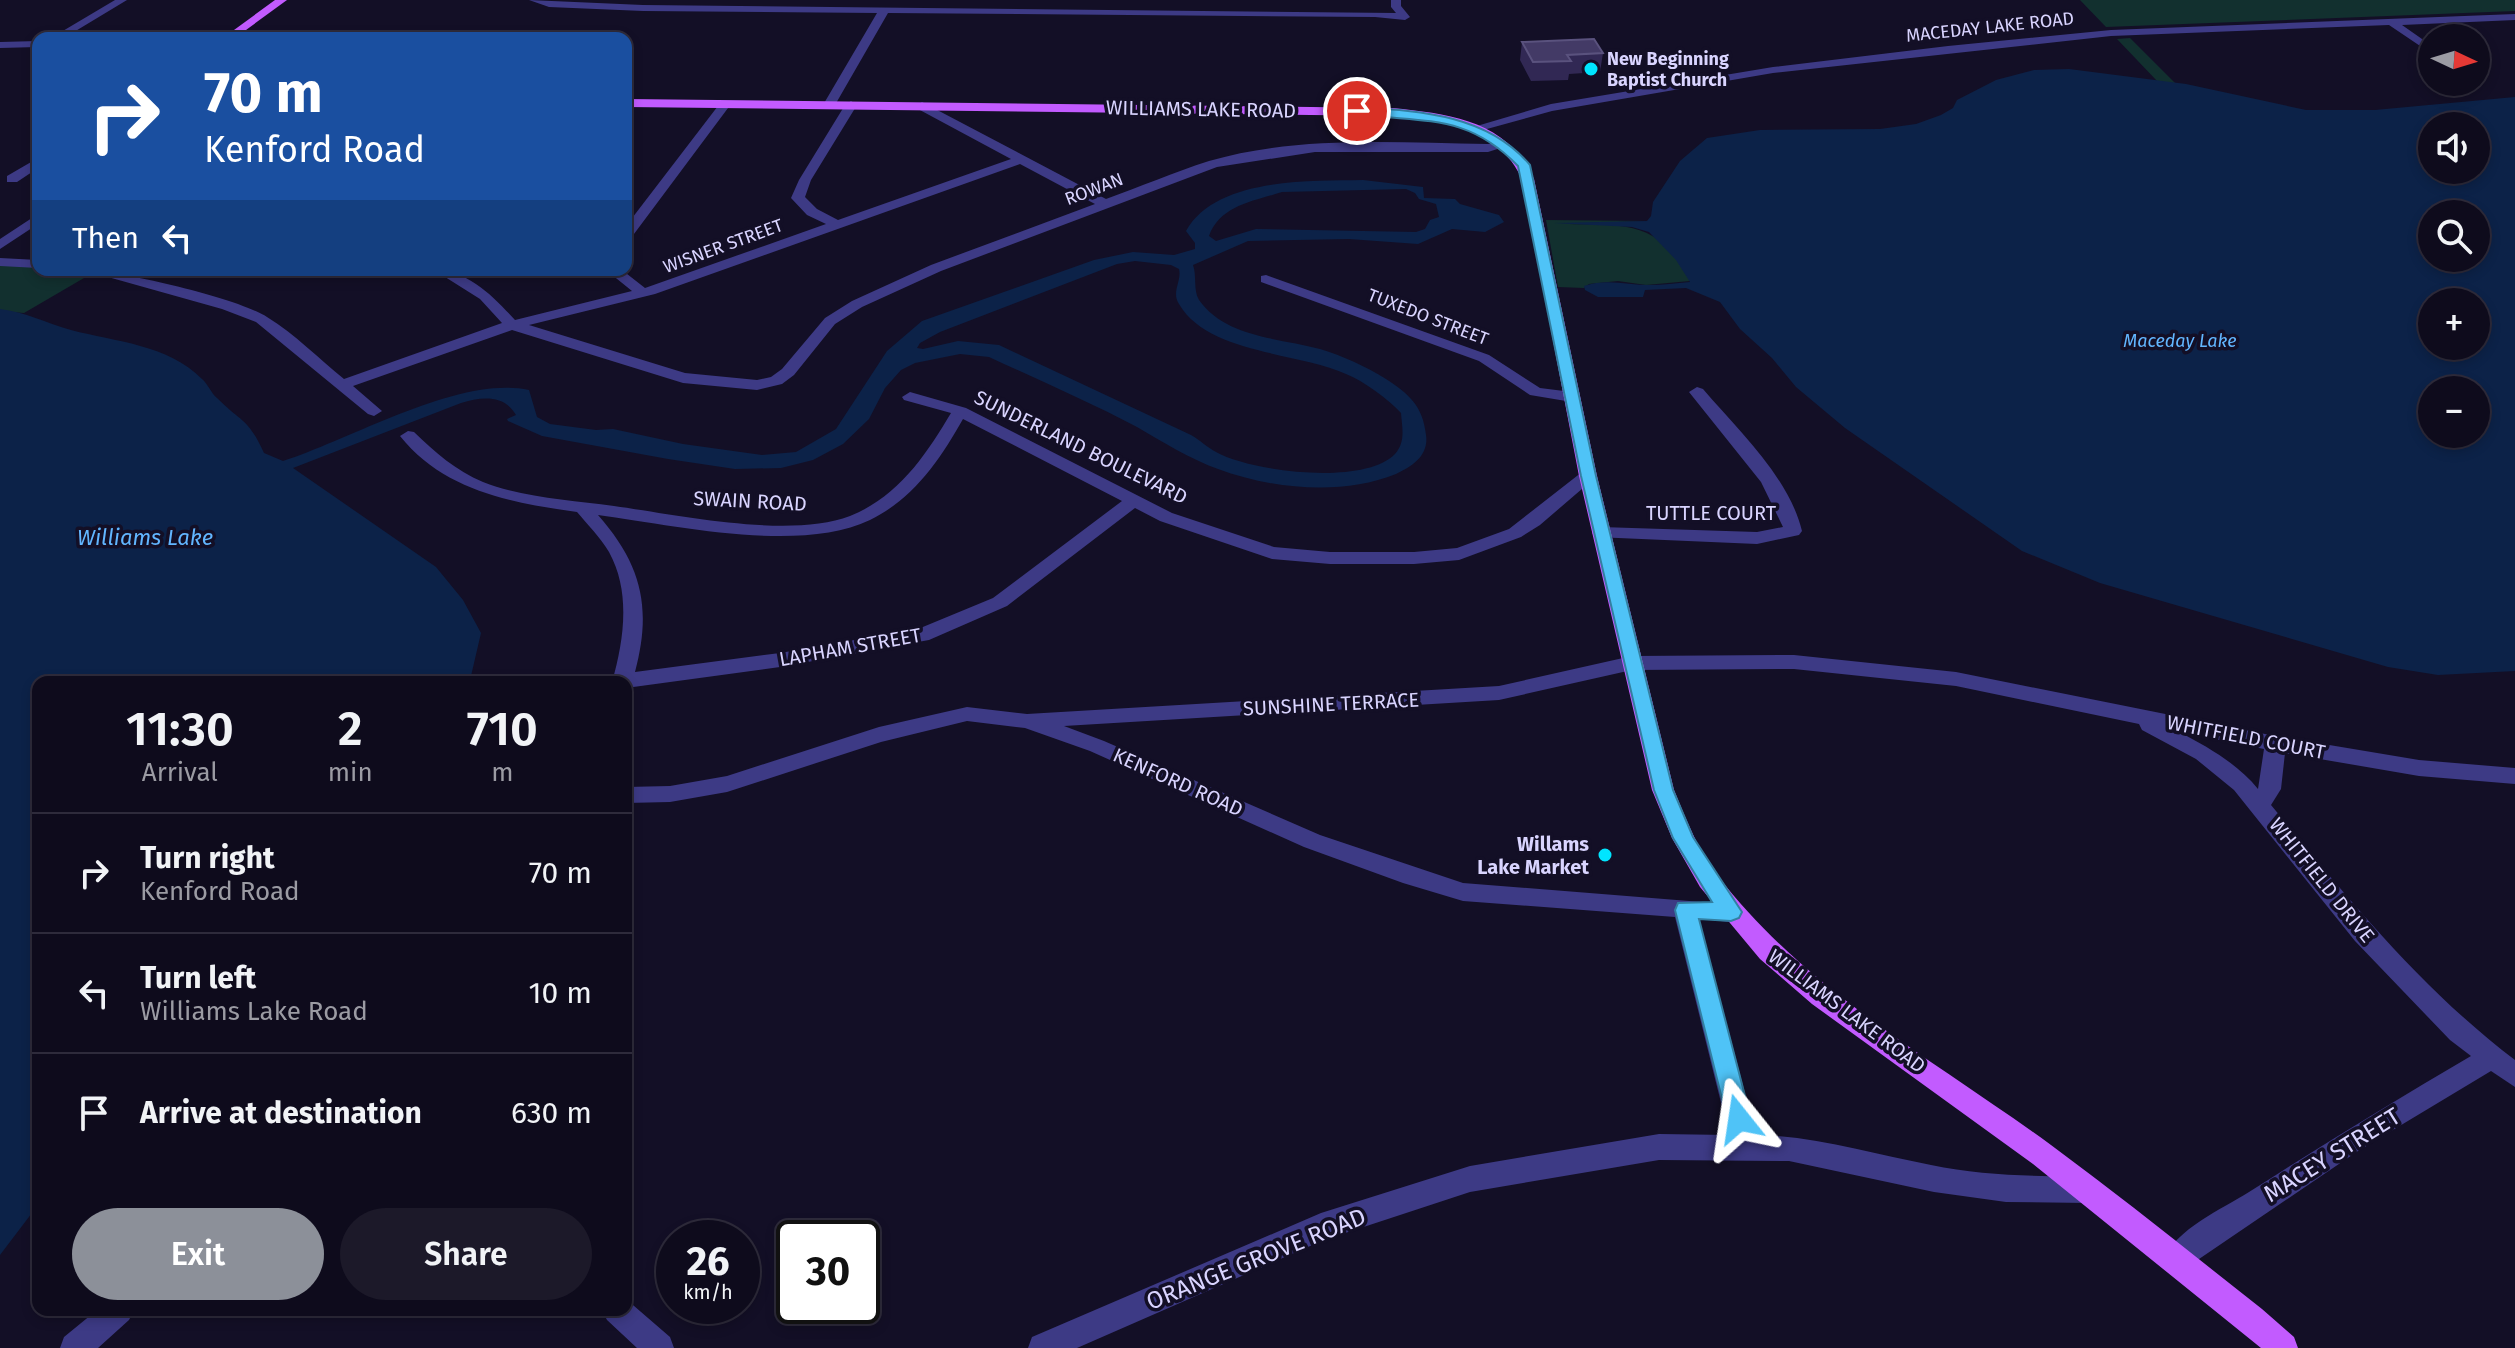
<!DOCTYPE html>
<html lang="en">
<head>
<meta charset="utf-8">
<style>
  :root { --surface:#0e0b1c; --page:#1c1929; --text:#f1f3f6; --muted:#9b9ba3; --line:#2e2b3b; --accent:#8c9099 }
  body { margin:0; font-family:"Fira Sans",sans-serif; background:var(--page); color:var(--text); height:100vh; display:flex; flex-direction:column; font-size:30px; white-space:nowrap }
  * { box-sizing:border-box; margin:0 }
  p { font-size:26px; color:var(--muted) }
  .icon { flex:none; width:44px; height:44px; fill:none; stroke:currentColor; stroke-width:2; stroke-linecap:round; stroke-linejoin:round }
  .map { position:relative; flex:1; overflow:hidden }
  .side { position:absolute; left:32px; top:676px; width:600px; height:640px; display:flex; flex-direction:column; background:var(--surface); border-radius:16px; box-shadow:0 4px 12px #0003,0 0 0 2px var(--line) }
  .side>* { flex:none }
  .top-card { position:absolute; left:32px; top:32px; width:600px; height:244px; border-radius:16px; box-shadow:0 4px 12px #0003,0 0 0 2px var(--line); background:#1a4fa0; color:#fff; overflow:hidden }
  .needle { width:52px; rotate:94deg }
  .controls { position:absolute; left:2418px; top:24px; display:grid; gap:16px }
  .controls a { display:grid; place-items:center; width:72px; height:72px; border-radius:50%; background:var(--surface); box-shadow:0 4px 12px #0003,0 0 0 2px var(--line); font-size:40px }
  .speed { position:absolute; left:656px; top:1220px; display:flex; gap:16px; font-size:40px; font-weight:700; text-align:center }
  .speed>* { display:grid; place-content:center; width:104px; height:104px; border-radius:50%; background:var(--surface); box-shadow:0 4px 12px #0003,0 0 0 2px var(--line); line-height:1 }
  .speed small { font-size:20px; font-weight:400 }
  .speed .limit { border:4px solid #111; border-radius:12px; background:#fff; color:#111 }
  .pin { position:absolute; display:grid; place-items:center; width:68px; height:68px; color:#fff; margin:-34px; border:4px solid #fff; border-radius:50%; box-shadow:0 2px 8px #0007 }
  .me { position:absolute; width:88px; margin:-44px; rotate:345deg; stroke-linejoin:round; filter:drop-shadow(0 0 6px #0008) }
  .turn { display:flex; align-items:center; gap:28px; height:168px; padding:0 40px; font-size:36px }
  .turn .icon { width:104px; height:104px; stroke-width:2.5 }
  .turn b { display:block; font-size:56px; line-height:68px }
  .then { display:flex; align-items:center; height:76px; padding:0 40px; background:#0003; gap:16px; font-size:30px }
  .eta { display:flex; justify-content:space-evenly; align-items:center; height:136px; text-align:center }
  .eta b { font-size:48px; font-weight:600; line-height:56px }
  .action { display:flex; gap:16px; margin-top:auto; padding:16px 40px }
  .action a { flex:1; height:92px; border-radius:48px; background:var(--accent); color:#fff; font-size:32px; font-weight:600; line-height:92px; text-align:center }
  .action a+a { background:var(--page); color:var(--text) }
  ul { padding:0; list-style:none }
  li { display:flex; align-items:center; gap:24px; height:120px; padding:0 40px; border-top:2px solid var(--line) }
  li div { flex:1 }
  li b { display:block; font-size:30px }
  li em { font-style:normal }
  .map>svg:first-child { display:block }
</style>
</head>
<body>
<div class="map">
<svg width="2515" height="1348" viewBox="0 0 2515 1348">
  <rect width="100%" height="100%" fill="#130f26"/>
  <path fill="#12302f" d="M2080,0H2515V11L2106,27Z
    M2130,38L2217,125H2199L2117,39Z
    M1546,220L1647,221L1560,224C1618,225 1662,218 1690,281L1646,285L1618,281L1589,284L1584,288L1558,287Z
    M6,263L38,264V270L96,271L24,313L0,311V266Z"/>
  <path fill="#0c2248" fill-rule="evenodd" d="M2069,69L2186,84L2306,110H2375L2515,97V671L2438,675L2388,667L2100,583L2022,551L1845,428L1796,387L1772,358L1740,329L1720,302L1686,288L1645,290L1643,297H1598L1585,290L1584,286C1607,278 1627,285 1650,285C1663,285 1676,283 1690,282L1676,260L1649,232L1632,227L1554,223L1647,221L1651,216L1653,202L1680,161L1707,138L1760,130L1880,129L1916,124L1941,115L1953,108L1957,100L1996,80L2034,70ZM2476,126V170H2432V126ZM2432,214H2476V258H2432ZM2476,302V346H2432V302ZM2476,390V434H2432V390Z
    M1363,180L1423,187L1424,198L1455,199L1460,204L1499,215L1504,222L1485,232L1452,229L1418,244L1349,239L1248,241L1193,265C1197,276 1193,290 1199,300C1226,338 1280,338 1320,349C1343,356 1365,366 1386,379C1409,394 1423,406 1426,435C1429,455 1413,466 1396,474C1342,496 1272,489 1218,469C1192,460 1161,441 1137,427C1089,402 1039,380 989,357L960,354L915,363L901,370L885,388L869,419L843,444L813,460L781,468L735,469L668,459L542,436L508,421L507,419L516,415C504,394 481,397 461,403L293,468L436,567L463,600L481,633L471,676L469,682H38V1205L0,1255V309C25,312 46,323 71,330C116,342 167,344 202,379C208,384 211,393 217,398C242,423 248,418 264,453L283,461C352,439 459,375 529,390L537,417L550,424L596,430L613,429L683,444L762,455L796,452L836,429L887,351L922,321L1094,260L1133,252L1174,255L1195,249V243L1186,231C1216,177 1311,181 1363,180ZM1406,189L1415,193L1419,199L1436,204L1439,217L1430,220L1425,229L1416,232L1256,229L1216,241L1209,236C1220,205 1255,201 1282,192ZM1135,261L1171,265L1179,269C1182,281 1171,292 1179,304C1208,354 1298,352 1346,374C1365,382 1387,398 1401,413C1402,427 1406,442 1395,454C1364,486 1252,472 1216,452C1208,448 1200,440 1191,435L999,345L958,341L923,349L917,348L920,343L940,332L1117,264Z"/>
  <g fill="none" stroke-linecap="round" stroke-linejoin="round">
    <path fill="#3d3a85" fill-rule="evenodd" d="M115,0H127L64,38H51Z
      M529,0L643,5L1396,13L1391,7V0H1401V6L1410,17L1405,20L1375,17L888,13L835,105L829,109L823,105L877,13L643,11L549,7Z
      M2515,14V20L2402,25L2432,46V54L2389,25L2111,36L1773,73L1552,111L1476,132L1470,128L1551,104L1773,67L1948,46L2111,30Z
      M38,41V47L0,48V42Z
      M851,101L857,105L811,180L805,197L817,209L838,220L1011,159L918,109L916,106L922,102L1106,199C1140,187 1174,172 1209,161C1298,135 1396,143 1488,144L1504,141L1510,145L1488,152H1315L1217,167L941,271L862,307L835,324L794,375L782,384L757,390L683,383L512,330L353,386L382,411L374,416L368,414L256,322L222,309L83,270C118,270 238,298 267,317C295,334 319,359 344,379L502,323L480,299L434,270C468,270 493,296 515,320L632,291L606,270H622L645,288L826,224L807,215L791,198L799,180L845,105ZM1020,164L1095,204L931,265L852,301L825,318L782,369L771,377L757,380L685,373L529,325L655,294Z
      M721,102L731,104L631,238L626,239V226Z
      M38,158V168L17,182H7V176Z
      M38,214V224L0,249V239Z
      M0,258L38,260V268L0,266Z
      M1266,275L1489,355L1540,388L1572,392L1580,397L1572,402L1530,395L1479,361L1261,282V276Z
      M1697,387L1703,389C1738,430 1789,477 1802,531L1799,535L1757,544L1595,537L1592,533L1595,529L1601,527L1757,532L1783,527L1761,482L1689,392Z
      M910,392L966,408L1172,513L1274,547L1330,552H1414L1457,548L1509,529L1582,472L1588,471L1597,476L1540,525L1521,537L1459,560L1414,564H1330L1272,559L1160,521L1135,508L1007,606L929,640L780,667L626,688V682H612C624,640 631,592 609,552C600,537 588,525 577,512C512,503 444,491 400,436L408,431L414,432C435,452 456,471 483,482C524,498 571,500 614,506C679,515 789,539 850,516C898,497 926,455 951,413L904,400L902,397ZM963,419L1122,501L993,598L918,629L780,653L635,672C652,608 642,565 598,515C673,525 800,554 870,520C913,499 940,460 963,419Z
      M1794,655L1956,672L2275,736L2419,760L2515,768V784L2419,776L2285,753L2281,789L2271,805C2346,896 2420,988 2515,1060V1087L2491,1071L2358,1151L2177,1274L2167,1270L2163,1260C2176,1229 2222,1209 2249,1192C2322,1145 2396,1100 2471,1056L2450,1040L2355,941L2234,790L2196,759L2142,730L2139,724L1956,686L1794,669L1632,670L1499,700L1064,726L1104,741L1320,835L1463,883L1739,905L1743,912L1739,919L1731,922L1699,919L1756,1135C1815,1136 1873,1154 1931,1165C1983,1176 2036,1176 2089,1177L2099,1181L2103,1190L2099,1199L2089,1203L2006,1202L1934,1192L1789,1161L1659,1160L1470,1192L1324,1240L1077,1348H1028L1032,1337L1321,1213L1470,1166L1659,1134L1729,1135L1675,917L1463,901L1403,883L1304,847L1090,751L1025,728L967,721L881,742L727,792L670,802L626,803V787L670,786L727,776L879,727L967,707L1027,714L1499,686L1632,656ZM2179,732L2264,749L2258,789C2238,764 2208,747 2179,732Z
      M626,1299L670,1337L674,1348H637L607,1320L602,1310H626Z
      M97,1310H134L129,1320L98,1348H60L64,1337Z"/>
    <path fill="#c25bff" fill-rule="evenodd" d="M275,0H287L235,38H223Z
      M626,99L1393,108C1451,114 1508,121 1534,179L1597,476L1674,790C1686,819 1698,851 1718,876C1806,991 1936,1061 2051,1145C2123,1198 2192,1254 2262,1309L2294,1337L2298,1348H2261L2033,1164L1812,1004L1760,959L1700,887L1672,838L1652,790L1579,476L1522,179C1499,128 1444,121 1393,116L626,107Z"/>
  </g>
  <path fill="#312854" d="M1522,42L1603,53L1600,72L1569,74L1568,80L1531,81L1520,60Z"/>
  <path fill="#433a66" stroke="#5a527e" stroke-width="2" d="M1594,39L1603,53L1567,55L1571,61L1533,62L1522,42Z"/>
  <path fill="#4fc3f7" stroke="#337fa1" stroke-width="2" d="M1357,107C1419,111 1487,114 1530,165L1596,476L1673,790L1693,837L1742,912L1739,918L1731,921L1699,919L1751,1119L1747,1127L1739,1130L1730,1127L1727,1119L1675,910L1678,903L1712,902L1673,838L1654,790L1581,476L1518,166C1465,111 1421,124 1353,113L1351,111Z"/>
  <g fill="#00e5ff" stroke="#130f26" stroke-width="3">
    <circle cx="1591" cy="69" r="8"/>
    <circle cx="1605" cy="855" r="8"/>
  </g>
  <g text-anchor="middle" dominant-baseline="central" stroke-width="7" stroke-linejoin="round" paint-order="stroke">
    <g font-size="18" fill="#d9d4ff" stroke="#130f26">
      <text transform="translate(1990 27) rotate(-6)">MACEDAY LAKE ROAD</text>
      <text transform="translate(1094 189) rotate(-21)">ROWAN</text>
      <text transform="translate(723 246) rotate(-20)">WISNER STREET</text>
      <text transform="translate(1428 317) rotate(21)">TUXEDO STREET</text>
    </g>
    <g font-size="18" font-weight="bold" fill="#d9d4ff" stroke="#130f26" text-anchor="start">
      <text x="1607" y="59">New Beginning<tspan x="1607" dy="21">Baptist Church</tspan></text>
    </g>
    <g font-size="18" font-style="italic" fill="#62b6ff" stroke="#130f26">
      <text x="2180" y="341">Maceday Lake</text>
    </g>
    <g font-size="20" fill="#d9d4ff" stroke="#130f26">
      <text transform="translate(1201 109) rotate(1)">WILLIAMS LAKE ROAD</text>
      <text transform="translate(1081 447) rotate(26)">SUNDERLAND BOULEVARD</text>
      <text transform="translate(750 501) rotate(3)">SWAIN ROAD</text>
      <text x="1711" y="513">TUTTLE COURT</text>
      <text transform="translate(850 647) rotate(-10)">LAPHAM STREET</text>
      <text transform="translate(1331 704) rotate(-3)">SUNSHINE TERRACE</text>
      <text transform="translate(2246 737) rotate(11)">WHITFIELD COURT</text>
      <text transform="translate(1178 782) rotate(24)">KENFORD ROAD</text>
      <text transform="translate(2322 880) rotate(51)">WHITFIELD DRIVE</text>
      <text transform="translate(1847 1011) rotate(37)">WILLIAMS LAKE ROAD</text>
    </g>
    <g font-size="20" font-weight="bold" fill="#d9d4ff" stroke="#130f26" text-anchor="end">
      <text x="1589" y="844">Willams<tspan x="1589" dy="23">Lake Market</tspan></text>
    </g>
    <g font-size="22" font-style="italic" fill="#62b6ff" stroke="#130f26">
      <text x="145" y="537">Williams Lake</text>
    </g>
    <g font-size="24" fill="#d9d4ff" stroke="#130f26">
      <text transform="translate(2332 1155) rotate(-32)">MACEY STREET</text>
      <text transform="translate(1256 1259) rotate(-22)">ORANGE GROVE ROAD</text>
    </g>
  </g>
</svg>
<div class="controls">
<a><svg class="needle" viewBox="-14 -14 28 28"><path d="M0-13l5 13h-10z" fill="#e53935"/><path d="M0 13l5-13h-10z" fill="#9b9ba3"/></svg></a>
<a><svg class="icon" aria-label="sound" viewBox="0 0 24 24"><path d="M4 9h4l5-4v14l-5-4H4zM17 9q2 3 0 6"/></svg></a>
<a><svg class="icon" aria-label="search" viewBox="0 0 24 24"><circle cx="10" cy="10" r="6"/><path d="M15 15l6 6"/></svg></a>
<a>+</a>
<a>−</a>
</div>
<div class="speed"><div>26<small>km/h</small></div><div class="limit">30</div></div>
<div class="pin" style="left:1357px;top:111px;background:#d93025"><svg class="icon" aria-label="arrive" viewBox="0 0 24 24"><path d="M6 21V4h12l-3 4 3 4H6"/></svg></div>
<svg class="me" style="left:1739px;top:1119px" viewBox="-20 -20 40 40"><path d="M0-17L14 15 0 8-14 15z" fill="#4fc3f7" stroke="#fff" stroke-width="4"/></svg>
<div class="top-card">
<div class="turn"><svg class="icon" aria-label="right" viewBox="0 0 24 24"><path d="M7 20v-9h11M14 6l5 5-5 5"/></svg><div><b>70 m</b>Kenford Road</div></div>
<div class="then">Then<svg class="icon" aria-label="left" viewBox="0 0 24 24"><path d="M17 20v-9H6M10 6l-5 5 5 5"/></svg></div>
</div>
<section class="side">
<div class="eta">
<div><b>11:30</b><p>Arrival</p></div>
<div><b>2</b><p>min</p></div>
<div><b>710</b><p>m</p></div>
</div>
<ul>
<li><svg class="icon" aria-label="right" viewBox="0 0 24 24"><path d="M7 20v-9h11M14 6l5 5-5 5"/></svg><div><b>Turn right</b><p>Kenford Road</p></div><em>70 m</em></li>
<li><svg class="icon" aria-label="left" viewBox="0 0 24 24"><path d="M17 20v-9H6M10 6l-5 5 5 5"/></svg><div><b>Turn left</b><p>Williams Lake Road</p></div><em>10 m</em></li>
<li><svg class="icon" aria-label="arrive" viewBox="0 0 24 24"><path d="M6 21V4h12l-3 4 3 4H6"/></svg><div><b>Arrive at destination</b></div><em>630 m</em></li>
</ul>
<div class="action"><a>Exit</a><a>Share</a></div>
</section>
</div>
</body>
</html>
